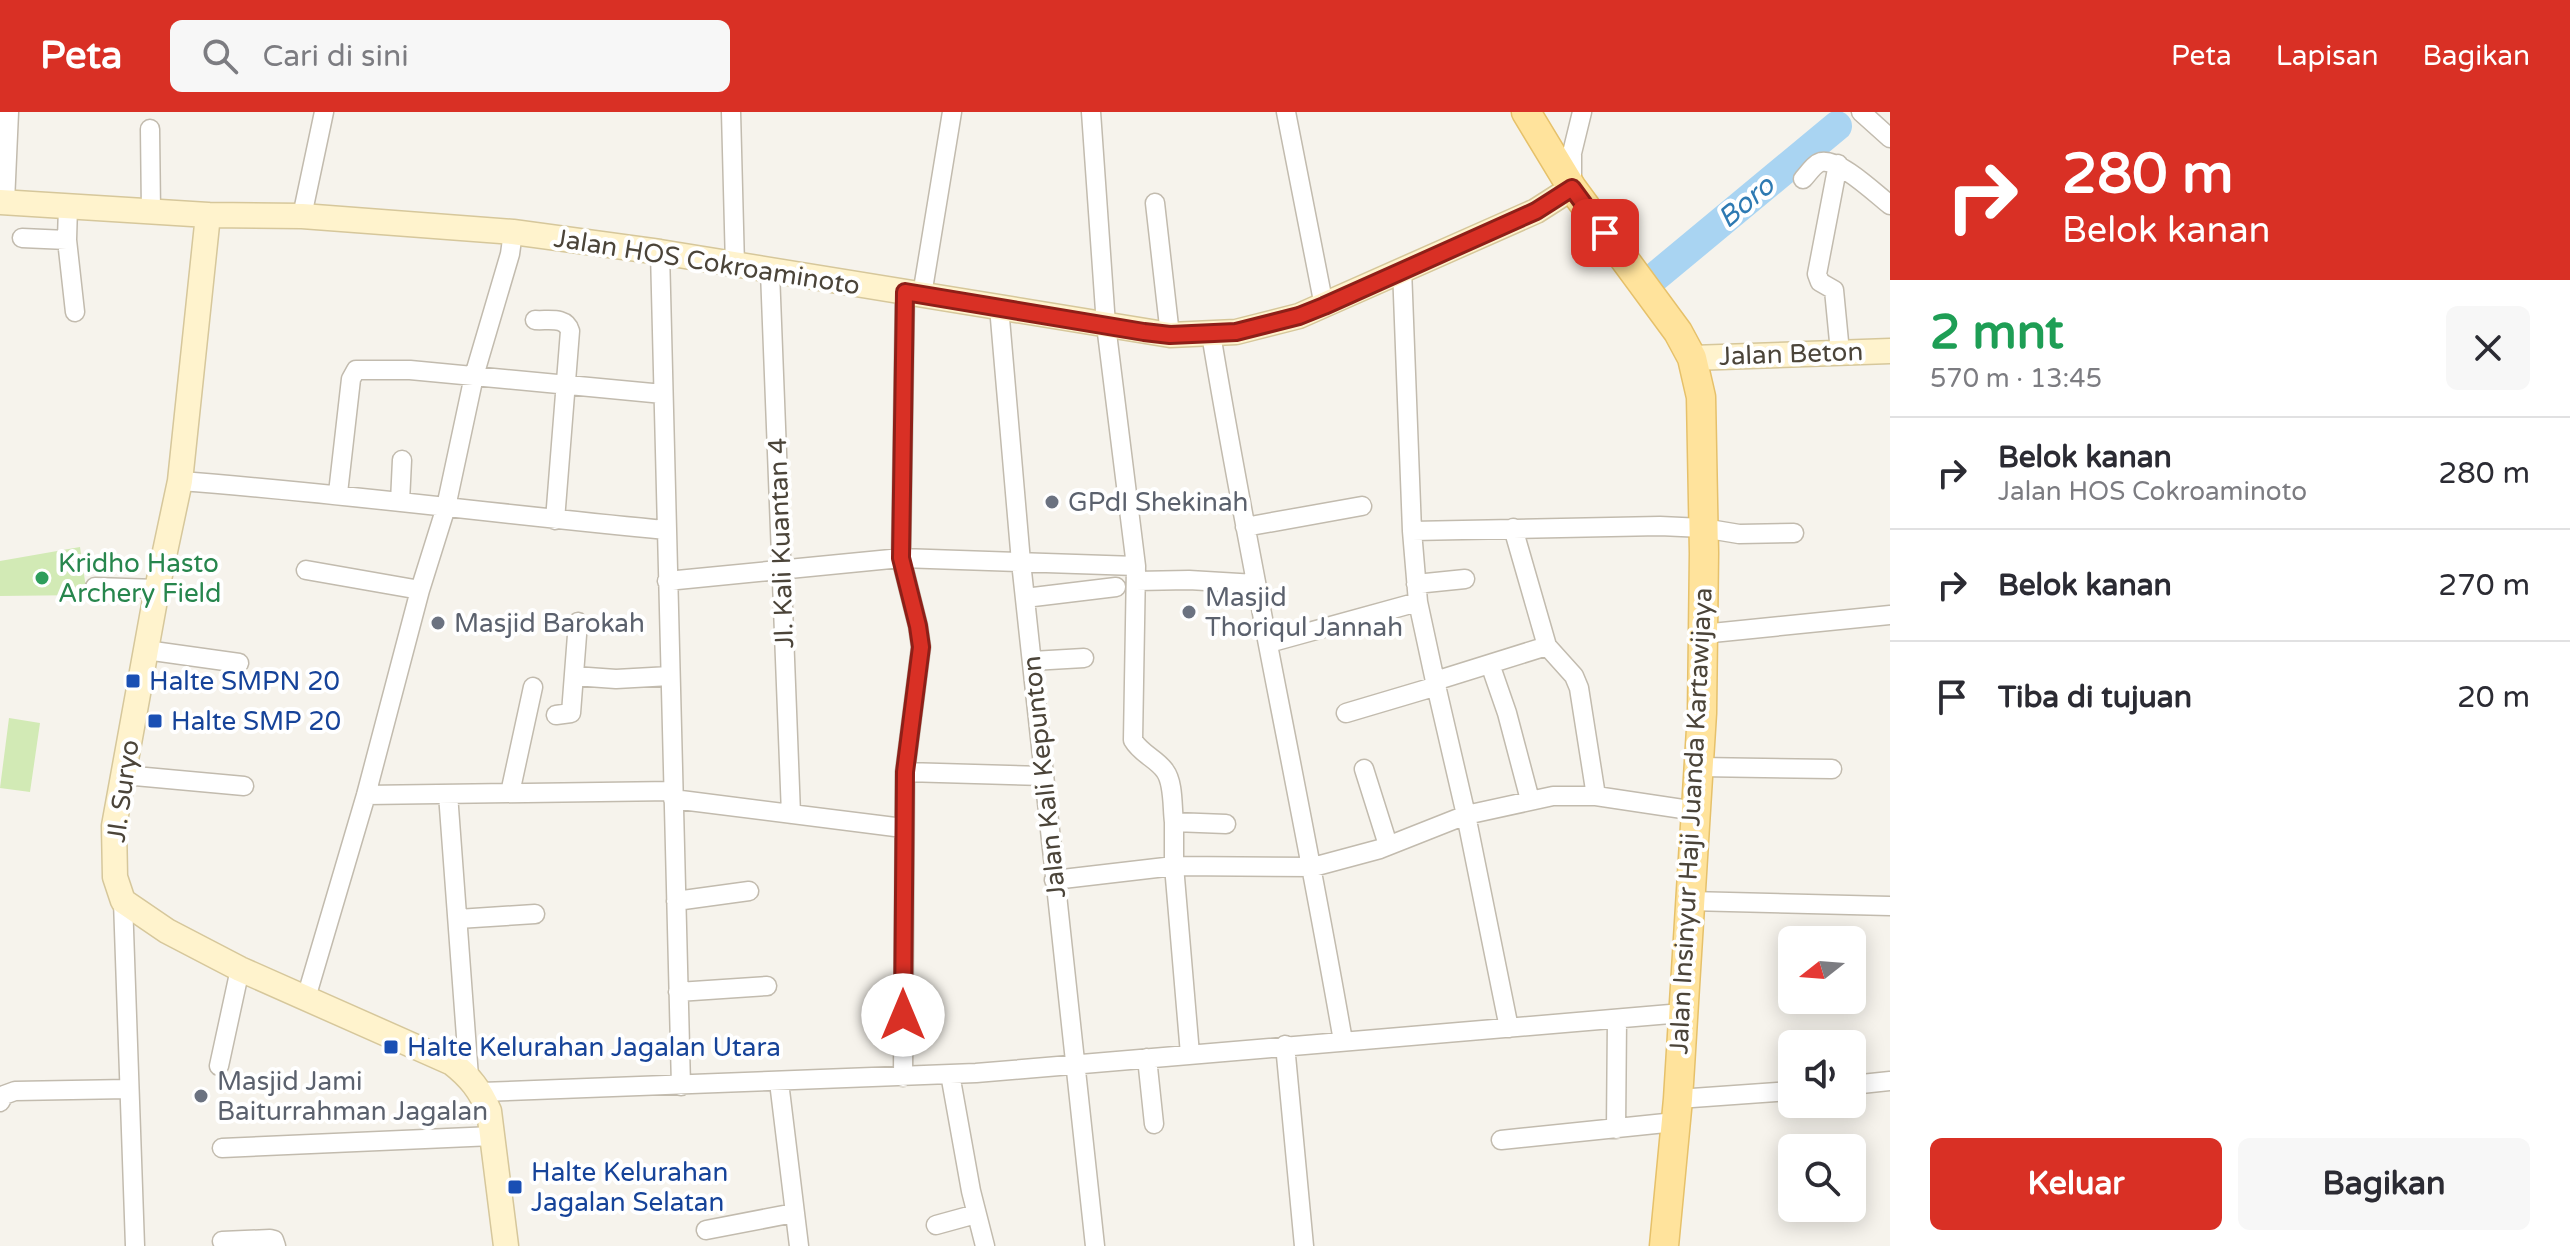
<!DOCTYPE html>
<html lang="id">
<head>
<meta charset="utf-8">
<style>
  :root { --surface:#fff; --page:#f7f7f7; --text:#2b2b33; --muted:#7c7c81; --line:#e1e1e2; --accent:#d93025 }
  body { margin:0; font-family:"Varela Round",sans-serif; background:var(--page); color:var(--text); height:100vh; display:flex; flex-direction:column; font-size:30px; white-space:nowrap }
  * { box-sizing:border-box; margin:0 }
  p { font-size:26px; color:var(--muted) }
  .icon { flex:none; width:44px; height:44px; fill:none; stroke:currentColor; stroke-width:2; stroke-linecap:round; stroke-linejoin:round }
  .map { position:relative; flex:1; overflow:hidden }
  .sheet { display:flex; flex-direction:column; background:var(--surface); width:680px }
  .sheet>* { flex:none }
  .banner { background:#d93025; color:#fff; overflow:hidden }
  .needle { width:52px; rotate:253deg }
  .buttons { position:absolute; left:1778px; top:814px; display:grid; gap:16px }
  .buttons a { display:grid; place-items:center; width:88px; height:88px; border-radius:12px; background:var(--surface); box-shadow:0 4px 20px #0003; font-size:40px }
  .pin { position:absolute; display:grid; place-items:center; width:68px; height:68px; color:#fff; margin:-34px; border-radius:16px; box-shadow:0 4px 12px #0006 }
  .me { position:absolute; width:88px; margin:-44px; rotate:0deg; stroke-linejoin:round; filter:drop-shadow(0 0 6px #0008) }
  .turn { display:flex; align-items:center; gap:28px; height:168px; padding:0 40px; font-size:36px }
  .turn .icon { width:104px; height:104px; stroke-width:2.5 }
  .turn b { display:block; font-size:56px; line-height:68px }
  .round { display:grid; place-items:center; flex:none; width:84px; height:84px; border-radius:12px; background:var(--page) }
  .summary { display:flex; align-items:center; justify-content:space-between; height:136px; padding:0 40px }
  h1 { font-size:48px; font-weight:800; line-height:60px; color:#1e9e55 }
  .button { display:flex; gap:16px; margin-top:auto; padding:16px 40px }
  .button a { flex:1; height:92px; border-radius:12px; background:var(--accent); color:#fff; font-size:32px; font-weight:800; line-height:92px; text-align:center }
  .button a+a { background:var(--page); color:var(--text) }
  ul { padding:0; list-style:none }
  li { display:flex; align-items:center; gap:24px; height:112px; padding:0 40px; border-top:2px solid var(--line) }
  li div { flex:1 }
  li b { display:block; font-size:30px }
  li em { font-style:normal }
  header { display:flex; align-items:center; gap:48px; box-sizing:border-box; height:112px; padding:0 40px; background:var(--accent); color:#fff }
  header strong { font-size:38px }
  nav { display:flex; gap:44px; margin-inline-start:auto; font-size:28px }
  .search { width:560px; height:72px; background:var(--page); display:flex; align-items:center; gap:20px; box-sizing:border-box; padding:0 28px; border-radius:12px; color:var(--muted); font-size:30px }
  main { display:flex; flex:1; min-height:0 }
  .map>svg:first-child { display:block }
</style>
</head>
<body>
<header>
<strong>Peta</strong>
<div class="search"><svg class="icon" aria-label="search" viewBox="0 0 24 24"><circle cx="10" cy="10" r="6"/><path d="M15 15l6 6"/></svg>Cari di sini</div>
<nav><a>Peta</a><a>Lapisan</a><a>Bagikan</a></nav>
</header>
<main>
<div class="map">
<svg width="1890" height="1134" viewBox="0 0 1890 1134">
  <rect width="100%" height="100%" fill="#f6f3ec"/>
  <path fill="#d2eab5" d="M80,435L87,483L0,484V449Z
    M9,606L40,611L30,680L0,676Z"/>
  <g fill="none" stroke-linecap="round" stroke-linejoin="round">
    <path stroke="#a9d4f2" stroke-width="30" d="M1655,165L1837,14"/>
    <g stroke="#c2bbae" stroke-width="21">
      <path id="street" d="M731,0L735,154
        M1091,0L1106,213L1136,454L1133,628C1141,642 1157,647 1165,659C1174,671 1172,696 1174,710
        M1286,0L1324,194
        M1861,0L1890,26
        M150,17L151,100
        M1838,52L1817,162L1820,170L1834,178L1840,240
        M1803,67C1808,62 1814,52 1821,50C1839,46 1876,82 1890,93
        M1572,72V41L1582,0
        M5,90L9,0
        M1155,91L1170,223
        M302,104L324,0
        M22,126L67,128L68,94
        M67,128L75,200
        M660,140L681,974
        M1402,157L1412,419L1660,414L1703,416L1739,422L1794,421
        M770,160L791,702
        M922,183L952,0
        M999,195L1021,450L1095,1134
        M535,208C548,209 566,204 570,219L555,408
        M1211,222C1250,458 1302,692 1343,929
        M180,369C342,381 504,403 666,418
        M338,381L351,267L356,258H410L663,282
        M400,390L402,348
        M1245,415L1362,394
        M1513,416L1547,534L1574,564L1579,576L1596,684
        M1412,419L1418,490L1435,569L1547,534
        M306,458L420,478
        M667,469L901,446L1136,454
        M1136,469L1189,468L1256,472
        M1416,472L1465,467
        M95,475L157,477
        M1025,486L1116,475
        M1702,522L1890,503
        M1269,531L1418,490
        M146,538L239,551
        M1032,549L1084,546
        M1490,552L1507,601L1530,688
        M574,564L616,567L670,564
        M1435,569L1466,703L1509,916
        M1346,601L1437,574
        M556,603L571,601L578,510
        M1699,655L1832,657
        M1364,657L1388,733
        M905,660L1044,664
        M124,663L244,674
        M510,681L533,575
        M448,682L469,965
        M366,683L673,679
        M673,687L903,716
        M1054,768L1174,754V710L1226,712
        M123,789L135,1134
        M676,789L749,779
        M1689,789L1890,794
        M458,807L535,802
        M678,880L767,874
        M306,886L366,683L420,478L446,395L474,264L510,142L513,120
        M1285,933L1304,1134
        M1190,942L1174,754L1313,755L1380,737L1466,703L1553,684H1596L1696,699
        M1147,946L1154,1012
        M219,954L240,857
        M950,962L971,1079L985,1134
        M903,965L905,660L921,535L918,514L901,446L905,180
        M779,970L799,1134
        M1852,973L1890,969
        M481,980L976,961L1682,901
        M1678,987L1792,979
        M0,990L4,983L15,979L128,977
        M1616,1017L1617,907
        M1501,1028L1675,1010
        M222,1036L493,1024
        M936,1113L976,1102
        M706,1118L794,1101
        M222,1129L270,1127L274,1128L276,1134"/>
    </g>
    <g stroke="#d6c79b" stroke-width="27">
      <path id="secondary" d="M0,90L208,103L302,104L513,120L660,140L1170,223L1236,220L1299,204L1536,99L1572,76
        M208,103L180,369L157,477L114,714L115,765L123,789L167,819L240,857L452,951C470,965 480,978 489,999L506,1134
        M1692,246L1890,239"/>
    </g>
    <g stroke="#e6c16a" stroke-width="31">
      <path id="primary" d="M1526,0L1572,76L1678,220L1692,246L1701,285L1704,441L1702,601L1678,987L1664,1134"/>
    </g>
    <use href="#street" stroke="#fff" stroke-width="18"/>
    <use href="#secondary" stroke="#fff3cd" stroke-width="24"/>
    <use href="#primary" stroke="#ffe39c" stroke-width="28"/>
  </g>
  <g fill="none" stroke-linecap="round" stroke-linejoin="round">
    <g stroke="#8d1f18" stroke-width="20">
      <path id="route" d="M903,903L905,660L921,535L918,514L901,446L905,180L1144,220L1170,223L1236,220L1299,204L1324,194L1536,99L1572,76L1605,121"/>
    </g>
    <use href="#route" stroke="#d93025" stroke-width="14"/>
  </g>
  <g fill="#6b7280" stroke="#fff" stroke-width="3">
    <circle cx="1052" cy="390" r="8"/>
    <circle cx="1189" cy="500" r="8"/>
    <circle cx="438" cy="511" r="8"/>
    <circle cx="201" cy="984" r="8"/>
  </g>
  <circle fill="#2e9e5b" stroke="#fff" stroke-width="3" cx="42" cy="466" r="8"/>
  <g fill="#1a4fb4" stroke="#fff" stroke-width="3">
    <rect x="125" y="561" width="16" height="16" rx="4"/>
    <rect x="147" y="601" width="16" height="16" rx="4"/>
    <rect x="383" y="927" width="16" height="16" rx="4"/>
    <rect x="507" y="1067" width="16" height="16" rx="4"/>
  </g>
  <g text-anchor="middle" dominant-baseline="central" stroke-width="8" stroke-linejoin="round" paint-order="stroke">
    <g font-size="26" fill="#4b4439" stroke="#fff">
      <text transform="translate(707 150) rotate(9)">Jalan HOS Cokroaminoto</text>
      <text transform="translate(1791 242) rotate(-2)">Jalan Beton</text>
      <text transform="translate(781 431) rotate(-92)">Jl. Kali Kuantan 4</text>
      <text transform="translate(1044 665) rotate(-96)">Jalan Kali Kepunton</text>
      <text transform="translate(123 679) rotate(-82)">Jl. Suryo</text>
      <text transform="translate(1691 709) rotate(-87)">Jalan Insinyur Haji Juanda Kartawijaya</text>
    </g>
    <g font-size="26" fill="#5b616d" stroke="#fff" text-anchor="start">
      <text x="1068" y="390">GPdI Shekinah</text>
      <text x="1205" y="485">Masjid<tspan x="1205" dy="30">Thoriqul Jannah</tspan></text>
      <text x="454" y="511">Masjid Barokah</text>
      <text x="217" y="969">Masjid Jami<tspan x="217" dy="30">Baiturrahman Jagalan</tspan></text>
    </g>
    <g font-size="26" fill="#27864d" stroke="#fff" text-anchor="start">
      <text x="58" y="451">Kridho Hasto<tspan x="58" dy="30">Archery Field</tspan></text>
    </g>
    <g font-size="26" fill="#164399" stroke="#fff" text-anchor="start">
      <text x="149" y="569">Halte SMPN 20</text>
      <text x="171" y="609">Halte SMP 20</text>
      <text x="407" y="935">Halte Kelurahan Jagalan Utara</text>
      <text x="531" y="1060">Halte Kelurahan<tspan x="531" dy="30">Jagalan Selatan</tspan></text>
    </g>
    <g font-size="28" font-style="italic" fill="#2e7ab2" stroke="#fff">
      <text transform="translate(1746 90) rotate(-40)">Boro</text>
    </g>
  </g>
</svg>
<div class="buttons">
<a><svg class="needle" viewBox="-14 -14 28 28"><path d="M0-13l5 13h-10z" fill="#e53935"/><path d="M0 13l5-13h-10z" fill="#7c7c81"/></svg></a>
<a><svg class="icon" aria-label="sound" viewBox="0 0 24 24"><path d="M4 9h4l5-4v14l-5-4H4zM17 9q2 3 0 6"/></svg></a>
<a><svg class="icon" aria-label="search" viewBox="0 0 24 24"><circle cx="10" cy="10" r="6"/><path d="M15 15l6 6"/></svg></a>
</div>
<div class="pin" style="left:1605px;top:121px;background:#d93025"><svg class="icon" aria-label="arrive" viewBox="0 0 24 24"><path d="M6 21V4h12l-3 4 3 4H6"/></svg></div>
<svg class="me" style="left:903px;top:903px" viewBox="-20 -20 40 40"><circle r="19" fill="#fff"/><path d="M0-13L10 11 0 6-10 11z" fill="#d93025"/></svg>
</div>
<section class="sheet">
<div class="banner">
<div class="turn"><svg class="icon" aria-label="right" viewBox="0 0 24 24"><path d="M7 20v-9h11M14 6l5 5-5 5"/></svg><div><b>280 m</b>Belok kanan</div></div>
</div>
<div class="summary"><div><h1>2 mnt</h1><p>570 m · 13:45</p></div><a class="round"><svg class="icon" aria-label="close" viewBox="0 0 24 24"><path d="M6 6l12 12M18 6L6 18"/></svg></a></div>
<ul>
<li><svg class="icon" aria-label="right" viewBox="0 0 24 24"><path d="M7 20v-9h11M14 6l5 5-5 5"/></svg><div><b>Belok kanan</b><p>Jalan HOS Cokroaminoto</p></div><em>280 m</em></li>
<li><svg class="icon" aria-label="right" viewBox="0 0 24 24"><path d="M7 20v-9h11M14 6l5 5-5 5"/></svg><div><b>Belok kanan</b></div><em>270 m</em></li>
<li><svg class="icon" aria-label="arrive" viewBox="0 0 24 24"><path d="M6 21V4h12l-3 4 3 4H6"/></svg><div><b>Tiba di tujuan</b></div><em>20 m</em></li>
</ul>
<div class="button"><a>Keluar</a><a>Bagikan</a></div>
</section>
</main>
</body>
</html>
